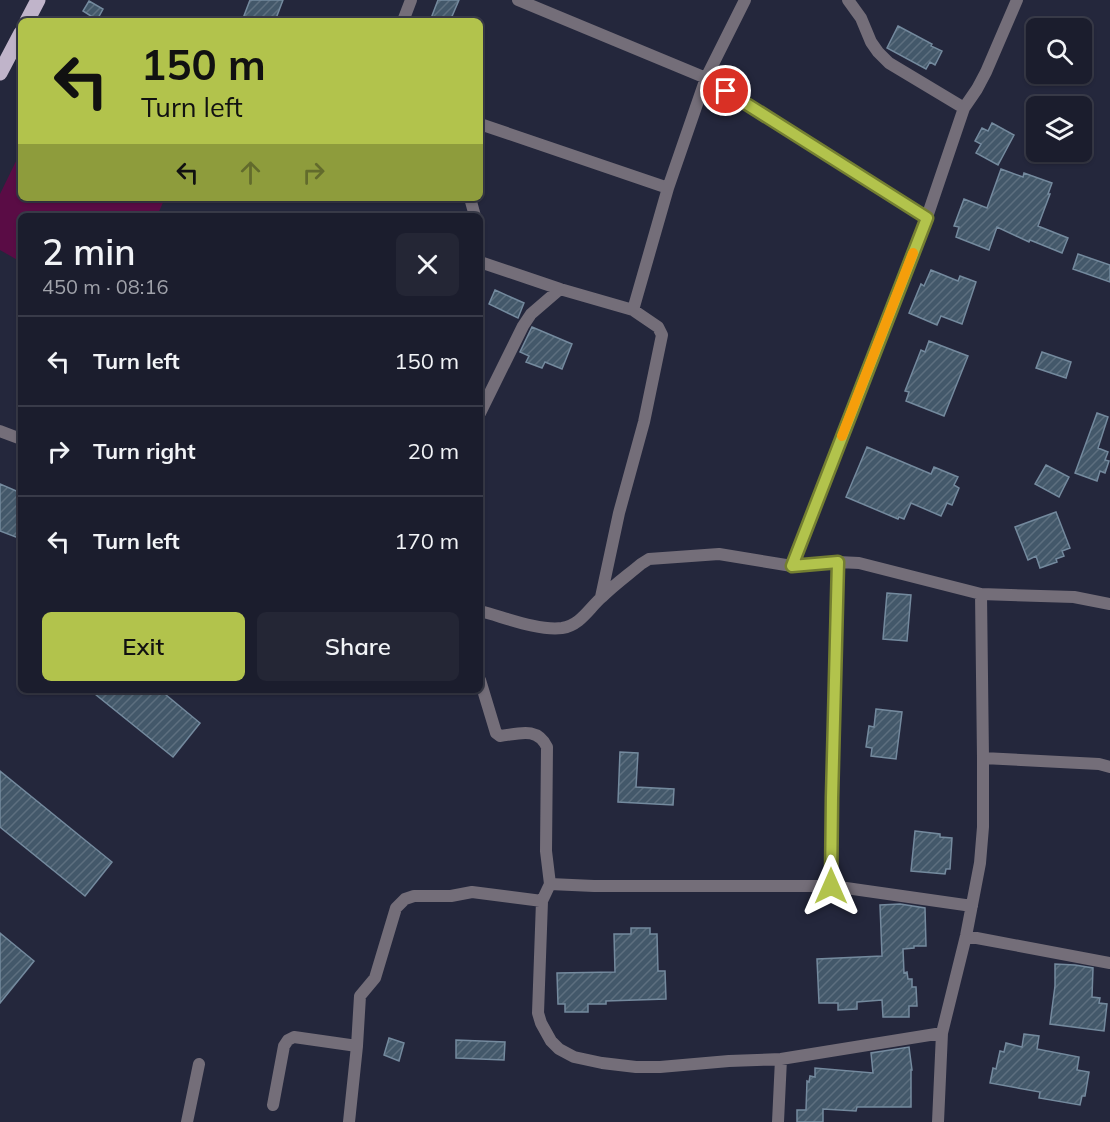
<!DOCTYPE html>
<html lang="en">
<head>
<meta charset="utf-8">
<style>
  :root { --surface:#1b1d2d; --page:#242635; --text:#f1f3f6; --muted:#a0a2aa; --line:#393b49; --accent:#b2c34c }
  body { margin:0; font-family:Mulish,sans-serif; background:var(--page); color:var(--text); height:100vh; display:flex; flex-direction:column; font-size:22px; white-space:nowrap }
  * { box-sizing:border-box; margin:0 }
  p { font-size:20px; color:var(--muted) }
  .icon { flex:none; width:33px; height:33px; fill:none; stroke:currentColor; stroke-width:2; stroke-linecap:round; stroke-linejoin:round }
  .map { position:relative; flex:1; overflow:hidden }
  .panel { position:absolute; left:18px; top:213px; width:465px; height:480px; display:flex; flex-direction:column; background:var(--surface); border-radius:9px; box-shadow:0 2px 4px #0004,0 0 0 2px var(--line) }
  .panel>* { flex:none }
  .hud { position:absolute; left:18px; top:18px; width:465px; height:183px; border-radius:9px; box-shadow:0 2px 4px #0004,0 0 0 2px var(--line); background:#b2c34c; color:#111; overflow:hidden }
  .buttons { position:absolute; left:1026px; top:18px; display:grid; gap:12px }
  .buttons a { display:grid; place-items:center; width:66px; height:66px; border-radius:9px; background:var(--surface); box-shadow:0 2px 4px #0004,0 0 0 2px var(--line); font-size:30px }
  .pin { position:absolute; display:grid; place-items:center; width:51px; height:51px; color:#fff; margin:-26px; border:3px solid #fff; border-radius:50%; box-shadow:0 2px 6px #0007 }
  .me { position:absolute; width:66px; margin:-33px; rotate:0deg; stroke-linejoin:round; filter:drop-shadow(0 0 4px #0008) }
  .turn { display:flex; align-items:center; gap:21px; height:126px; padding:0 24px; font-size:27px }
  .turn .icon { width:78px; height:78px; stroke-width:2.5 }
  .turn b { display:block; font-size:42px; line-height:51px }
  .lanes { display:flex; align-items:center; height:57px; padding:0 24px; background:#0003; justify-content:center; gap:30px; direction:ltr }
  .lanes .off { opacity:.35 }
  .round { display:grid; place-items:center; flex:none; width:63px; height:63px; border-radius:9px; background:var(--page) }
  .head { display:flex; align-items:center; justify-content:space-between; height:102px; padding:0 24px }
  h1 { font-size:36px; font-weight:600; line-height:45px }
  .cta { display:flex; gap:12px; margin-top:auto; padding:12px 24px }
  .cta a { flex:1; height:69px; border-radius:9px; background:var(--accent); color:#111; font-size:24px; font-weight:600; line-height:69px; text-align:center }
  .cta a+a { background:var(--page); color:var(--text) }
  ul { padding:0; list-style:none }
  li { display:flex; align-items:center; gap:18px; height:90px; padding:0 24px; border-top:2px solid var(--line) }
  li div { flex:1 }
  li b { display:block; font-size:22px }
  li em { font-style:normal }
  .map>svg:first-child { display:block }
</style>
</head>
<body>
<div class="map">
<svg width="1110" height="1122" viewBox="0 0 1110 1122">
  <defs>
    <pattern id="building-hatch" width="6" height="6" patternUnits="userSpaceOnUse" patternTransform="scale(1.5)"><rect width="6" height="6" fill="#43586a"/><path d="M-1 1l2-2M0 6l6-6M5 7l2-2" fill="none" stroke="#5d6f7f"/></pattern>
  </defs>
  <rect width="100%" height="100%" fill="#24273c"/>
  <path fill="#5a0c45" d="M21,151V198H165L157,216H21V262L0,250V194Z"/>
  <path fill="url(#building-hatch)" stroke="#748a9e" stroke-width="1.5" d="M250,0H283L275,21H242Z
    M438,0H459L450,21H430Z
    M89,1L103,9L97,20L83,11Z
    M898,26L932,44L931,46L942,51L935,65L930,62L926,69L887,48Z
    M992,123L1014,135L998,165L976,153L981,144L975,141L982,128L988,131Z
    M1001,169L1023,177L1024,173L1052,183L1048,194H1050L1038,226L1068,238L1062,253L1030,240L1029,242L997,227L989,250L956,237L959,227L954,226L964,199L987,208Z
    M1078,254L1110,265V282L1073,269Z
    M931,270L958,281L960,276L976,282L962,324L941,316L937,325L909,313L921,284L924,286Z
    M495,290L524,303L518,318L489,304Z
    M532,327L572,344L562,369L545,362L542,368L526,362L529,356L520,352Z
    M929,341L968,356L944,416L906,401L909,392L905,391L921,350L925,352Z
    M1042,352L1071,362L1066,378L1036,368Z
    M1097,413L1108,417L1098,448L1108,452L1105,460L1109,461L1105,473L1100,471L1097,481L1075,473Z
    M867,447L931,474L934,467L958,477L954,485L959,488L952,505L947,503L941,516L911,503L904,519L899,517L898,519L846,497Z
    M1046,465L1069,477L1059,497L1035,484Z
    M0,484L21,493V539L0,531Z
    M1056,512L1070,548L1062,551L1064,556L1056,559L1057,562L1040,568L1036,556L1028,560L1015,527Z
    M887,593L911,595L907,641L883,639Z
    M90,690H160L200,723L173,757Z
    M876,709L902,712L896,759L871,756L872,748L866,747L869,726L874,727Z
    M620,752L638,753L636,787L674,789L673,805L618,802Z
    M0,771L112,862L85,896L0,827Z
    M915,831L940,834V837L952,838L950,869H946L945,874L911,871Z
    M900,904L925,908L926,946H914V948L903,949L904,973L907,972L908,979H912V987H916L917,1006H909V1017H883L882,1000L857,1002V1009L838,1010V1003H819L817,959L882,956L880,905Z
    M631,928H650V934H657L658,971H665L666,999L606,1001V1004H588V1012H565V1004H558L557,973L615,972L614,934H631Z
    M0,933L34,961L0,1003Z
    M1055,964L1075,965L1093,968L1092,997L1100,998L1099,1003L1107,1004L1104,1031L1050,1024L1055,986Z
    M1024,1034L1039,1036L1037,1049L1079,1057L1077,1070L1089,1072L1085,1096H1082L1080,1105L1039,1098L1040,1092L990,1083L993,1068L996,1069L1000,1051L1004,1052L1006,1043L1022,1047Z
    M389,1038L404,1043L399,1061L384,1055Z
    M456,1040L505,1042L504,1060L456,1058Z
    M909,1047L912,1070H911V1107H857L856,1111L823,1109V1122H797V1110H806L807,1081L809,1082L810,1076L815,1077V1068L873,1073L871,1053Z"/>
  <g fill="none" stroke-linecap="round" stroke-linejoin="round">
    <path stroke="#746e79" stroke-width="12" d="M518,0L706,78L927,217
      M848,0L861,18L871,42L878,52L889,63L964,108
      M403,21L411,0
      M480,124L668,188
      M470,198L475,216
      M480,262L560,289L633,310L658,327L662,335L644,422L619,513L601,597
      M633,310L668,188L706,78L745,0
      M480,413L523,326L531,314L560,289
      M0,431L21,439
      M838,562L832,798V886H594L550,884L542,901L538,1013L541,1023L551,1041L559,1049L574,1057L602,1063L636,1067H660L729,1061L781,1059L942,1033
      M792,566L927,217L964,108L977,89L986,72L1017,0
      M480,611C504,617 538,631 562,628C581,625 589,608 602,597C614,585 628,575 641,564L649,559L719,554L792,566L838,562L859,563L981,594L1074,597L1110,604
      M480,680L496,733L500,736C518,734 537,726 547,747L546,851L550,884
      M983,758L1099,764L1110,767
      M832,886L972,906
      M966,936L1110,963
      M273,1105L284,1046L288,1040L294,1037L357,1046
      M187,1122L199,1064
      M349,1122L357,1046L360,996L375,978L396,908L405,899L414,896H451L472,892L542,901
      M778,1122L781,1059
      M938,1122L942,1033L966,936L980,863L983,827V758L981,594"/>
    <path stroke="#c0b4ca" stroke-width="15" d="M27,21L38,0
      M0,73L21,33"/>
  </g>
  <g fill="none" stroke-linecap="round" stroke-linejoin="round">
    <g stroke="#747f31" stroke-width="15">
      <path id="route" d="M726,91L927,218L792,566L838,562L832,798L831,886"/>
    </g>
    <use href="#route" stroke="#b2c34c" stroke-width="10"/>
    <path stroke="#f59e0b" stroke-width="10" d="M842,436L913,253"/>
  </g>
</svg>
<div class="buttons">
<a><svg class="icon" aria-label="search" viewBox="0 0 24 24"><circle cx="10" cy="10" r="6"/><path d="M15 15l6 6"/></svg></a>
<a><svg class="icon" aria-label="layers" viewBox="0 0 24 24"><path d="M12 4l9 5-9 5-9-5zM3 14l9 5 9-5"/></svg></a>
</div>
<div class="pin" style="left:726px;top:91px;background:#d93025"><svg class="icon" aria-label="arrive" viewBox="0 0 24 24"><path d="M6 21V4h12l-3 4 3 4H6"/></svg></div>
<svg class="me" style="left:831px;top:886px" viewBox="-20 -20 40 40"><path d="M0-17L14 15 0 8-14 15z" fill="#b2c34c" stroke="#fff" stroke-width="4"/></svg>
<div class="hud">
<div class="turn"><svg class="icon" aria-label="left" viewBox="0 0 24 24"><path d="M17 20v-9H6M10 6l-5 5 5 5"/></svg><div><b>150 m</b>Turn left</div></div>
<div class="lanes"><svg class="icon" aria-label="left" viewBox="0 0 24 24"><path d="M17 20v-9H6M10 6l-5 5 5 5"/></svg><svg class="icon off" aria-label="ahead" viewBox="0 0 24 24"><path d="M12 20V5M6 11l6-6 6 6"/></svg><svg class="icon off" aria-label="right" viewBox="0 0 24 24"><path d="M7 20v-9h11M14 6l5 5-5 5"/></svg></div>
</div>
<section class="panel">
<div class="head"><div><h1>2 min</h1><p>450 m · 08:16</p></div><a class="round"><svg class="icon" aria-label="close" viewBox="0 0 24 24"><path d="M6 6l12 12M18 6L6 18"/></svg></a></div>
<ul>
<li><svg class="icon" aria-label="left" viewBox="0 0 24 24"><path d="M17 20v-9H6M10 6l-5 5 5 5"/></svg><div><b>Turn left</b></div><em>150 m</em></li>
<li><svg class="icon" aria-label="right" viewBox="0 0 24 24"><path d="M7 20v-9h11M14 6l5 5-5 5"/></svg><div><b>Turn right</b></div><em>20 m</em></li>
<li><svg class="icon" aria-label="left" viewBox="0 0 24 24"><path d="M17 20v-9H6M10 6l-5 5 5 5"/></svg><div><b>Turn left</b></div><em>170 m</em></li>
</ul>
<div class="cta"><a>Exit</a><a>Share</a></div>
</section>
</div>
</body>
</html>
